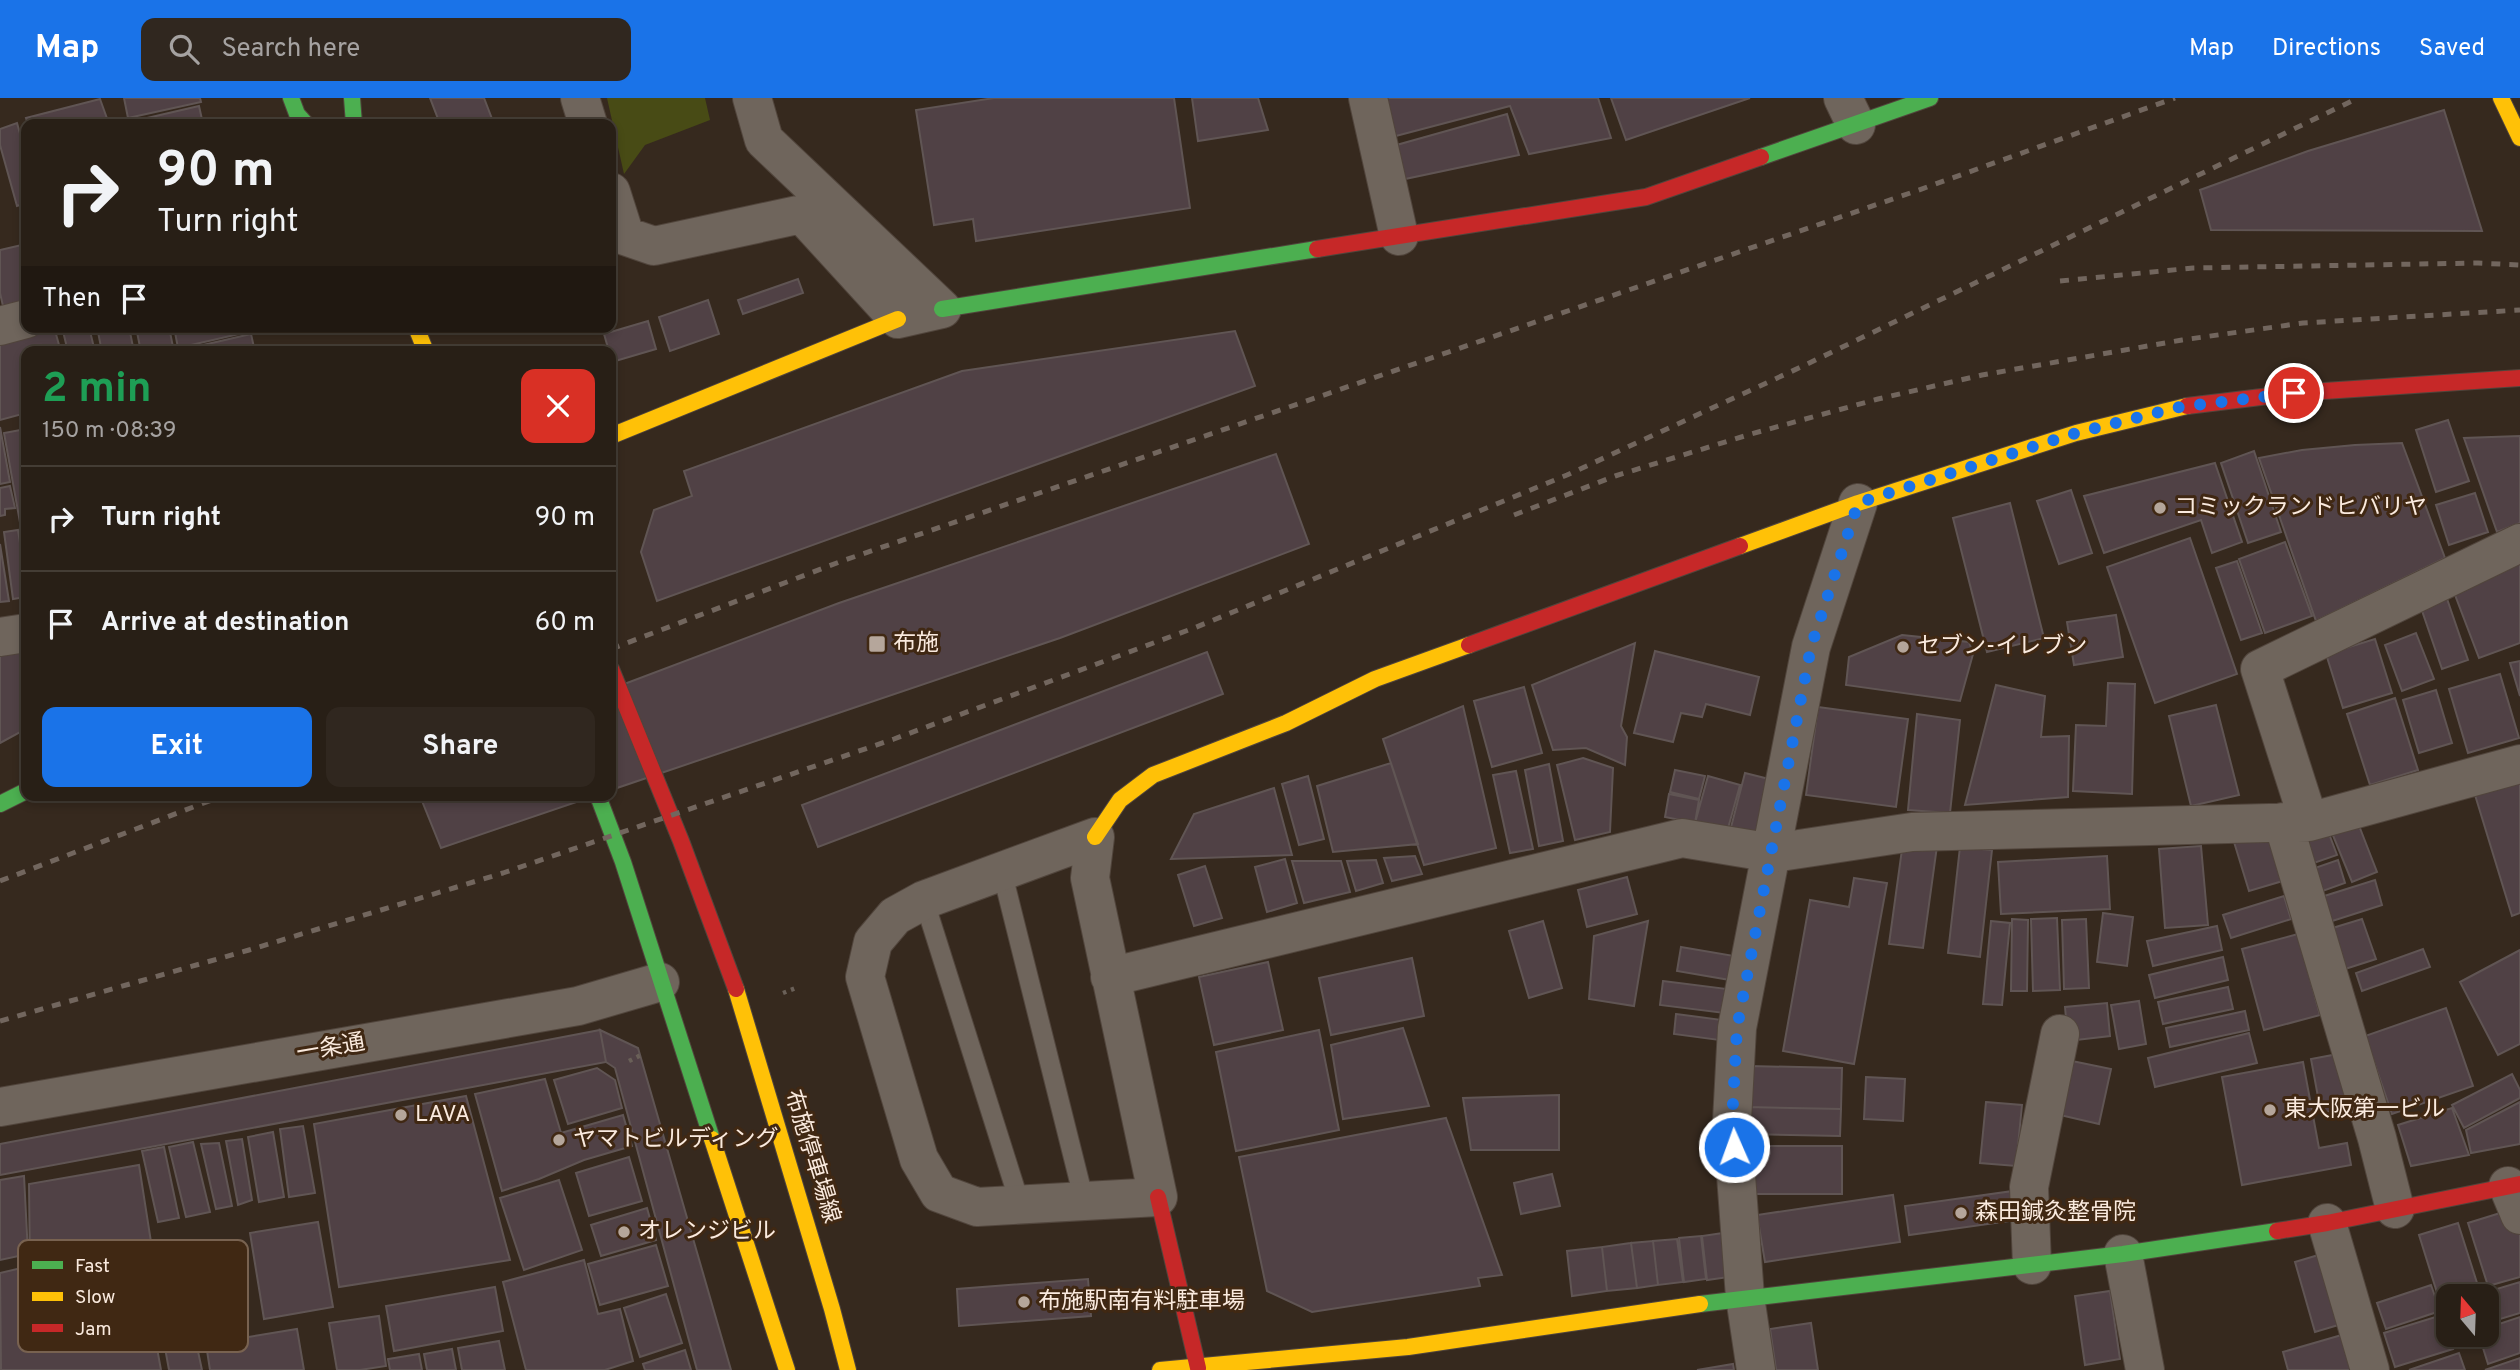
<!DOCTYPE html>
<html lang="en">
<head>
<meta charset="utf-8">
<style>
  :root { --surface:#281f16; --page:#30271f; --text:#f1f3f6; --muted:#a5a2a1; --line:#443d35; --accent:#1a73e8 }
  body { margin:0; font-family:Overpass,"Noto Sans JP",sans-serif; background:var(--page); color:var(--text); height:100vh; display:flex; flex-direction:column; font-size:26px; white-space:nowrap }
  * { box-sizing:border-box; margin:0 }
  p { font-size:23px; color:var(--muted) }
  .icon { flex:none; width:38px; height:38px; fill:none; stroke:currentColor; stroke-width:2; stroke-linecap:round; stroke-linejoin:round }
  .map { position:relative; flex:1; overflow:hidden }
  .panel { position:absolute; left:21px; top:248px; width:595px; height:455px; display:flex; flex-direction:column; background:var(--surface); border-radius:14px; box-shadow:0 4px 10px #0003,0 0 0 2px var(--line) }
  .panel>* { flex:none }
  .top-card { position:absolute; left:21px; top:21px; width:595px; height:214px; border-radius:14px; box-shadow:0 4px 10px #0003,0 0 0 2px var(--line); background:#281f16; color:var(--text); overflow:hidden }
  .needle { width:46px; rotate:341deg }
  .fabs { position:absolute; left:2436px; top:1186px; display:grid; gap:14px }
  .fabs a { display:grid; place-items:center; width:63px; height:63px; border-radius:14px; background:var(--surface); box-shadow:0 4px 10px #0003,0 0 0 2px var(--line); font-size:35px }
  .pin { position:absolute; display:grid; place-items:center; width:60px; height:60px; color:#fff; margin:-30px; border:4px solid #fff; border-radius:50%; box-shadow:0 2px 7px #0007 }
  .me { position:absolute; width:77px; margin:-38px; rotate:358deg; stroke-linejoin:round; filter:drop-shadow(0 0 5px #0008) }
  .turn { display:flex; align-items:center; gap:24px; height:147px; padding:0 21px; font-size:32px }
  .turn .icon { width:91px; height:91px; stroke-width:2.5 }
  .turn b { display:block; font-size:49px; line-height:60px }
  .then { display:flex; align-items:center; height:66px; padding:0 21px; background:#0003; gap:14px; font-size:26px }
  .round { display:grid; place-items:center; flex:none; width:74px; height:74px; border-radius:14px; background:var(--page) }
  .overview { display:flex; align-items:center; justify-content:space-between; height:119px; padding:0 21px }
  h1 { font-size:42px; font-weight:700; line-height:52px; color:#1e9e55 }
  .action { display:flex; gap:14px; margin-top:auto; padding:14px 21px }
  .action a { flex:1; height:80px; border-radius:14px; background:var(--accent); color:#fff; font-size:28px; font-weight:700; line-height:80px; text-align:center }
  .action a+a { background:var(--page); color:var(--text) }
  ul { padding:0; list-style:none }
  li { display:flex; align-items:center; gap:21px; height:105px; padding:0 21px; border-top:2px solid var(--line) }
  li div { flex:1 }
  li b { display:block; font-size:26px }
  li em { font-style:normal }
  header { display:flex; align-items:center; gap:42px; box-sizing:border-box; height:98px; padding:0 35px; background:var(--accent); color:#fff }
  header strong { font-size:33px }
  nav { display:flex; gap:38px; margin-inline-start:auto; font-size:24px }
  .search { width:490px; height:63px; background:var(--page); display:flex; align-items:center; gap:18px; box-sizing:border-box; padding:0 24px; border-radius:14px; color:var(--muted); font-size:26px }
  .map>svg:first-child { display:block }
</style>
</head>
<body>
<header>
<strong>Map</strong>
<div class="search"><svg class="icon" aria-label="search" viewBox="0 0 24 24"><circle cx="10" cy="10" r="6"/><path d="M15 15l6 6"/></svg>Search here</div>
<nav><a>Map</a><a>Directions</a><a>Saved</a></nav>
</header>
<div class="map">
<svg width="2520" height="1272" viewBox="0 0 2520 1272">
  <rect width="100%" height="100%" fill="#36291e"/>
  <path fill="#484b15" d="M607,0H705L710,22L645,47L624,76Z"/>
  <path fill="#504145" stroke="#605554" stroke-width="2" d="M124,0H200L201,4L128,20Z
    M430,0H484L494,26H440Z
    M994,0H1174L1190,110L976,143L973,121L934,127L916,12Z
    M1192,0H1258L1268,32L1198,43Z
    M1381,0H1598L1611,40L1529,56L1510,8L1392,39Z
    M1611,0H1750L1626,42Z
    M100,1L109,26H28L26,20Z
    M199,8L203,26H131L130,24Z
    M2444,12L2482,133L2211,132L2200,92L2308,53Z
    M1507,16L1519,57L1405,81L1393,48Z
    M17,25L26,57V105L17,108L0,47V31Z
    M26,146V203L3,208L0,195V152Z
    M798,181L803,195L743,216L738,202Z
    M708,202L719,236L670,253L659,219Z
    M648,223L656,251L612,264L604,236Z
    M54,229L61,254H26V315L0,322V246Z
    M62,229H89L95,254H68Z
    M97,229H129L134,254H102Z
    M136,229H169L174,254H141Z
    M174,229H251L252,233L178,250Z
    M1235,233L1255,288L657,503L641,454L654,412L692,398L684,373L962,273Z
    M251,236L255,254L177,253Z
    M2448,322L2469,383L2436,394L2416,332Z
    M0,329L10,384L0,386Z
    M26,331V458L4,335Z
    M2520,338V425L2497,434L2464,340Z
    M2402,345L2445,460L2316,523L2259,360L2302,352L2355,347Z
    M2254,353L2281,434L2248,445L2221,365Z
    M1276,356L1309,446L1060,540L611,692V591L839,505Z
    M2215,365L2242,444L2212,455L2201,422L2104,455L2084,398Z
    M10,388L15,410L5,411V417L0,418V390Z
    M2071,392L2092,455L2059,466L2037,403Z
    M2475,395L2488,434L2449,447L2436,407Z
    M2010,405L2044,540L1987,554L1953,420Z
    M18,432L26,484V499L13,501L4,434Z
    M2190,440L2237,576L2155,605L2107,469Z
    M2285,444L2312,518L2265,535L2239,461Z
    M0,446L9,503L0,504Z
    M2237,463L2262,535L2241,542L2216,470Z
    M2520,463V545L2479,560L2455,497Z
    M2444,492L2468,562L2442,571L2418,501Z
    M2116,517L2123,559L2074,567L2067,524Z
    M2416,535L2434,581L2402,593L2385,547Z
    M1902,537L1969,544L1973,556L1960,603L1846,587L1849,559Z
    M2375,541L2392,595L2343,610L2326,556Z
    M1635,545L1621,628L1627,639L1625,667L1586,650L1553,652L1532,587Z
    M1655,553L1759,579L1750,617L1706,606L1702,619L1681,615L1673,644L1634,635Z
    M23,554L26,569V631L0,645V557Z
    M1207,554L1223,596L818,749L802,707Z
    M2520,563V598L2510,565Z
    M2500,576L2519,640L2468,655L2449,591Z
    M2108,585L2135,586L2132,696L2073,693L2076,627L2106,628Z
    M1996,587L2045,598L2041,639L2069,638L2068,699L1965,707Z
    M1524,589L1542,655L1492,669L1474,603Z
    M2436,592L2452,645L2419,655L2403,602Z
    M2395,600L2418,672L2370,687L2347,616Z
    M2216,607L2239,697L2191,708L2169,618Z
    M1463,608L1496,750L1424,767L1383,641Z
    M1818,609L1908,621L1896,709L1806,697Z
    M1917,616L1960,622L1950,715L1908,712Z
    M1583,660L1613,670L1610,734L1575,742L1557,667Z
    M1391,665L1418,746L1333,754L1317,688Z
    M1549,666L1563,743L1539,748L1525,672Z
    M1675,672L1705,678L1699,701L1670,694Z
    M1516,673L1533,751L1510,755L1493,677Z
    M1745,675L1773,682L1758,740L1730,733Z
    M1308,678L1324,741L1299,747L1282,686Z
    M1708,678L1740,687L1727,734L1695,725Z
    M2520,682V815L2512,818L2475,697Z
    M1274,690L1292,757L1171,761L1194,716Z
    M1669,696L1699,702L1695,725L1665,719Z
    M420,698H594L441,750Z
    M2358,725L2377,774L2352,784L2332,735Z
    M2271,732L2286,782L2249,793L2234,744Z
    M2328,733L2337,757L2308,767L2299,743Z
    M1903,744L1937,748L1923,850L1889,846Z
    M2201,748L2208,827L2165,830L2159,751Z
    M1960,749L1992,752L1980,859L1948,855Z
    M1415,758L1422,776L1392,783L1384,760Z
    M2107,758L2110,811L2001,816L1998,764Z
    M1285,761L1297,805L1267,814L1255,769Z
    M1376,762L1383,785L1356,793L1347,763Z
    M2338,762L2345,785L2317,795L2309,772Z
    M1292,763H1341L1350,794L1304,805Z
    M1205,768L1222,820L1194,828L1178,777Z
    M1627,779L1637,816L1587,829L1578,792Z
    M1854,780L1887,785L1854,966L1783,953L1810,802L1849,809Z
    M2375,782L2382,807L2326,825L2318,800Z
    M2284,798L2291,821L2231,840L2223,817Z
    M2103,815L2133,819L2127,868L2097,864Z
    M2057,820L2060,892L2033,893L2031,821Z
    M2012,821L2028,822L2027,893H2011Z
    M2086,821L2089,890L2064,891L2062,822Z
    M2362,821L2376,861L2339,873L2326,832Z
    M1543,823L1562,890L1529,900L1509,833Z
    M1648,823L1634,908L1589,901L1594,838Z
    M1991,823L2010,825L2002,907L1983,906Z
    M2217,828L2222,852L2153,868L2147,843Z
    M2298,836L2320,917L2264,932L2242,851Z
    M1681,849L1734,858L1730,882L1677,873Z
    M2423,851L2430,869L2362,893L2356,875Z
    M2520,852V946L2498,957L2460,884Z
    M2223,859L2228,882L2155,900L2149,877Z
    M1412,860L1424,918L1331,937L1319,880Z
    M1268,864L1283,932L1214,947L1199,879Z
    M1663,883L1727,891L1724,915L1660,907Z
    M2228,889L2233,911L2163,926L2158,904Z
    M2139,903L2146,946L2119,951L2111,907Z
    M2107,905L2110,938L2068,943L2065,909Z
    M2446,910L2473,988L2392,1016L2365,938Z
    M2245,913L2249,932L2170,949L2166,930Z
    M1676,916L1722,922L1719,942L1674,936Z
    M1403,930L1429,1008L1343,1021L1331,947Z
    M600,932L606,964L0,1077V1046Z
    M600,932L638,950L731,1272H697L615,970L606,964Z
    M1319,932L1339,1032L1236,1053L1216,954Z
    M2249,935L2257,965L2155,989L2148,960Z
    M2338,956L2348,1010L2321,1015L2311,961Z
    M2072,963L2111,971L2099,1026L2060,1017Z
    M2303,964L2319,1050L2347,1045L2351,1067L2242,1087L2222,979Z
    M1749,968L1842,970L1841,1011L1748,1009Z
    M597,970L615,982L622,1010L568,1026L554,982Z
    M2512,976L2520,992V1000L2464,1030L2452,1007Z
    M1866,979L1905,981L1903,1023L1864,1021Z
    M545,981L561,1035L623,1017L632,1048L584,1062L539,1081L502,1093L475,996Z
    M1559,997V1052H1471L1463,1000Z
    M466,998L510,1162L339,1189L314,1026Z
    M1986,1004L2022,1007L2016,1068L1980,1065Z
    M2520,1004V1046L2471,1055L2466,1032Z
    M1748,1009L1841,1011L1840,1038L1747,1036Z
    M2452,1010L2469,1057L2411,1068L2398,1027Z
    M1446,1020L1502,1177L1478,1180L1480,1188L1312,1214L1267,1193L1239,1059Z
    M303,1028L315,1095L289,1099L280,1031Z
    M273,1034L284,1099L259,1104L248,1039Z
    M242,1041L252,1102L238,1107L226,1043Z
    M193,1044L210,1114L186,1119L169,1049Z
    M219,1045L232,1108L216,1111L201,1046Z
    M1748,1048H1842V1096H1748Z
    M164,1049L179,1120L158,1124L142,1053Z
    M629,1059L642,1103L589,1118L576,1075Z
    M139,1067L156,1176L196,1162L199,1207L152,1223L161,1272H1L0,1175L30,1168L29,1086Z
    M1552,1076L1560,1108L1521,1116L1514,1085Z
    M24,1078L28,1156L0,1162V1082Z
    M559,1082L582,1152L524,1172L500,1100Z
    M2013,1093L2017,1122L1909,1137L1905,1108Z
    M1893,1097L1900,1144L1765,1164L1757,1117Z
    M647,1110L656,1142L601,1158L591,1127Z
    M2513,1111L2520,1133V1179L2488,1188L2468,1125Z
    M318,1124L333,1209L264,1221L250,1135Z
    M2458,1125L2478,1188L2439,1201L2419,1137Z
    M1730,1134L1736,1178L1707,1182L1702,1138Z
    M1701,1138L1706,1181L1684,1184L1679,1140Z
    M1677,1141L1683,1184L1658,1187L1653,1143Z
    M1653,1143L1658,1187L1637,1190L1631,1145Z
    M1631,1145L1637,1190L1607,1193L1602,1149Z
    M656,1147L668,1188L600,1207L588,1166Z
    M1602,1149L1607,1193L1572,1198L1567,1153Z
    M2325,1155L2345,1225L2315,1234L2295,1164Z
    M584,1162L598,1216L620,1211L633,1263L605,1272H526L503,1184Z
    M1088,1181L1091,1218L959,1228L957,1191Z
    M2520,1184V1215L2487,1225V1199L2477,1197Z
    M2431,1187L2440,1213L2386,1231L2377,1205Z
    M495,1189L503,1233L394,1253L386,1208Z
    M2110,1193L2120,1261L2085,1267L2075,1198Z
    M666,1196L682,1245L640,1259L624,1210Z
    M2442,1217L2453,1251L2395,1269L2384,1235Z
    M379,1218L386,1268L360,1272H337L329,1225Z
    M2520,1219V1255L2488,1266L2479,1237H2487V1230Z
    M1811,1225L1818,1272H1776L1770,1231Z
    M297,1231L304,1272H210L206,1246Z
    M2345,1236L2355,1272H2288L2283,1254Z
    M499,1243L505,1272H462L458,1250Z
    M196,1244L202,1272H169L165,1250Z
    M452,1251L456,1272H427L424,1256Z
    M685,1252L691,1272H645L643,1266Z
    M2459,1255L2465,1272H2409Z
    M419,1256L422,1272H390L388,1261Z
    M2520,1260V1272H2485Z
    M1733,1266L1734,1272H1697Z"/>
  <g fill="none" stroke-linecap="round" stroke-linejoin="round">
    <g stroke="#51453c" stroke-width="21">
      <path id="lane" d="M1002,774L1084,1102
        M924,802L1020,1106"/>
    </g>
    <g stroke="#51453c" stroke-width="40">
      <path id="street" d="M580,0L588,26
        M752,0L764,42L942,211
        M1368,0L1399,138
        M1843,0L1856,27
        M611,94L625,138L654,148L802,116L898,221L942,211
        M0,228L26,221
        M0,539L26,535
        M2283,724L2377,1040L2395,1111
        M2309,724L2260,571L2520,445
        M1095,739L1090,780L1158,1099L977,1109L939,1095L919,1061L865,879L873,844L895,818L924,802Z
        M1110,879L1682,740L1773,755L1912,734L2309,724L2520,666
        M0,1009L578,908L660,884
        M2508,1088L2520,1117
        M2327,1125L2370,1272
        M2123,1156L2145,1272
        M2032,1167L2029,1089L2060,936
        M1756,1272L1745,1199L1732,1023L1737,930L1811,549L1858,405"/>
    </g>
    <g stroke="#51453c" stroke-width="18">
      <path id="fast" d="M291,0L297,16L306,26
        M352,0L354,26
        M1761,59L1930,0
        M942,211L1317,151
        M598,698L623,764L712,1041
        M0,706L26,693
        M1700,1206L2123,1156L2277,1133"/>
    </g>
    <g stroke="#51453c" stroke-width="18">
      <path id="slow" d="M2501,0L2520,40
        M416,229L426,254
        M611,338L898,221
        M1740,448L1858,405L2076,335L2187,308
        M1095,739L1120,702L1153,677L1286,625L1375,581L1469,547
        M736,891L832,1211L848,1272
        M712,1041L787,1272
        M1160,1272L1408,1249L1700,1206"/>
    </g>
    <g stroke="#51453c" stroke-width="18">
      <path id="jam" d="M1317,151L1646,99L1761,59
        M2187,308L2294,295L2520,280
        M1469,547L1740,448
        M611,571L681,743L736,891
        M1158,1099L1198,1270
        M2277,1133L2327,1125L2520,1086"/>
    </g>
    <path stroke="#6a6058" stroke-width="4.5" stroke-dasharray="3.5 5" stroke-linecap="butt" d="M783,895L796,890
      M629,963L641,957"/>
    <use href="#lane" stroke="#6f655c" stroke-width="19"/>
    <use href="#street" stroke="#6f655c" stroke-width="38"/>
    <use href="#fast" stroke="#4caf50" stroke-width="16"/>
    <use href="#slow" stroke="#ffc107" stroke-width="16"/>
    <use href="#jam" stroke="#c62828" stroke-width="16"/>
    <path stroke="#72665e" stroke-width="5" stroke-dasharray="9 9" stroke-linecap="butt" d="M2060,183L2193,170L2478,165L2520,167
      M1514,417L1615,378L1751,336L1878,301L1982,277L2182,242L2303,225L2520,212
      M611,551L842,463L1916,93L2175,0
      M0,783L222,698
      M0,923L249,852L503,775L894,641L1194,530L1567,377L1801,269L2358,0"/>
  </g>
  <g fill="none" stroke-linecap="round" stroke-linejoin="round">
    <path stroke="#1a73e8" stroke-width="12" stroke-dasharray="0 21.6" d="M1734,1049L1732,1023L1737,930L1811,549L1858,405L2076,335L2180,309L2294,295"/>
  </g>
  <g fill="#b5a69b" stroke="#402813" stroke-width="2.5">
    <circle cx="2160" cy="410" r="7"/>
    <rect x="868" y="537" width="18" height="18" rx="3.5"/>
    <circle cx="1903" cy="549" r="7"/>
    <circle cx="2270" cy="1012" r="7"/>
    <circle cx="401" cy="1017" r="7"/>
    <circle cx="559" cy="1042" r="7"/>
    <circle cx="1961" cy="1115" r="7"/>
    <circle cx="624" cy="1134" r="7"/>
    <circle cx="1024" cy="1204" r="7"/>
  </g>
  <g text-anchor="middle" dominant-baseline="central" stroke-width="6" stroke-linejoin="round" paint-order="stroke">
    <g font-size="23" fill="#faeade" stroke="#402813" text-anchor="start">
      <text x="2174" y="410">コミックランドヒバリヤ</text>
      <text x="893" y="546">布施</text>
      <text x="1917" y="549">セブン-イレブン</text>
      <text x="2284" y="1012">東大阪第一ビル</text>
      <text x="415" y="1017">LAVA</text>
      <text x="573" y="1042">ヤマトビルディング</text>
      <text x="1975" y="1115">森田鍼灸整骨院</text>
      <text x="638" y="1134">オレンジビル</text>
      <text x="1038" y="1204">布施駅南有料駐車場</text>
    </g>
    <g font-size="23" fill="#faeade" stroke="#402813">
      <text transform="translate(331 951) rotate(-10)">一条通</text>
      <text transform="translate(811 1059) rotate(73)">布施停車場線</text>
    </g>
  </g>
  <rect x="18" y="1142" width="230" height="112" rx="10" fill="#402813" stroke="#786250" stroke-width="2"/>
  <rect x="32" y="1163" width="31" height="8" fill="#4caf50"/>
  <rect x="32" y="1194" width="31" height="9" fill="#ffc107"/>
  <rect x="32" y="1226" width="31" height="8" fill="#c62828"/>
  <g font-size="19" fill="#faeade">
    <text x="75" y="1174">Fast</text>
    <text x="75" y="1205">Slow</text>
    <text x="75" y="1237">Jam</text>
  </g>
</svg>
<div class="fabs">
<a><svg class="needle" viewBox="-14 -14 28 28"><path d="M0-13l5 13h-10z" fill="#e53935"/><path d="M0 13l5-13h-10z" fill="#a5a2a1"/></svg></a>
</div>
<div class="pin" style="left:2294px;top:295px;background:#d93025"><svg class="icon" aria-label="arrive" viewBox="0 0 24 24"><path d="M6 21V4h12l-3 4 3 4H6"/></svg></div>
<svg class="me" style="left:1734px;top:1049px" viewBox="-20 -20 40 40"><circle r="17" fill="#1a73e8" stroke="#fff" stroke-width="3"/><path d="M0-11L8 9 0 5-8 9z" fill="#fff"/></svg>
<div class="top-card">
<div class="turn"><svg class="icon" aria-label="right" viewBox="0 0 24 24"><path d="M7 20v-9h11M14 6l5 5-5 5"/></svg><div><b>90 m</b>Turn right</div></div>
<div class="then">Then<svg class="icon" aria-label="arrive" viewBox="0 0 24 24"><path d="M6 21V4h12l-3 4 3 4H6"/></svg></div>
</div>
<section class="panel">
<div class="overview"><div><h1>2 min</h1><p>150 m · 08:39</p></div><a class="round" style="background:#d93025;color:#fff"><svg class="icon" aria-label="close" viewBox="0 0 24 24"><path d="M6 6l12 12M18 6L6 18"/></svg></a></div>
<ul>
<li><svg class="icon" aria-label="right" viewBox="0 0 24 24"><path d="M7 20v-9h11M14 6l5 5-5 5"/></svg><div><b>Turn right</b></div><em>90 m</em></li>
<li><svg class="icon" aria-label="arrive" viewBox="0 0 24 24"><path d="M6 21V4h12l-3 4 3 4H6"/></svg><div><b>Arrive at destination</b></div><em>60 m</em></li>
</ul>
<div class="action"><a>Exit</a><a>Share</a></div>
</section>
</div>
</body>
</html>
